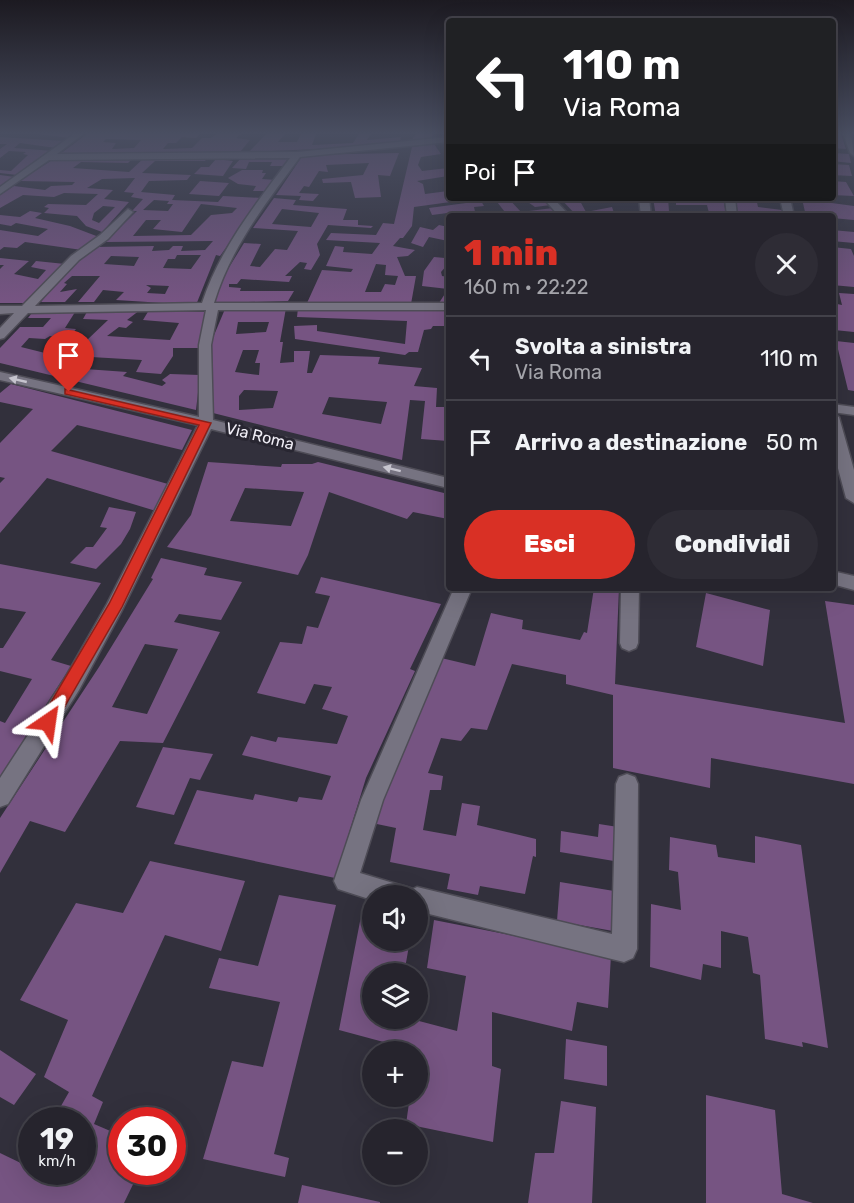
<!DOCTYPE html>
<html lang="it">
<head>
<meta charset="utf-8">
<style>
  :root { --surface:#26242d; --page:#2e2c35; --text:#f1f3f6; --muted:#a4a4aa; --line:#424149; --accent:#d93025 }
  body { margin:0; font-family:Rubik,sans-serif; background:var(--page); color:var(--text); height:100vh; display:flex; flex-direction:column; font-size:22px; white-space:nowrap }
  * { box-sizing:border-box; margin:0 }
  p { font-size:20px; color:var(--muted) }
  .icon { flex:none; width:33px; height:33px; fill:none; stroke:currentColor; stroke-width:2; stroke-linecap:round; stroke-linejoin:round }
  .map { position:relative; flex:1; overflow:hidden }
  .panel { position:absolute; left:446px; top:213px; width:390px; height:378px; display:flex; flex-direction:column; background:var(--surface); border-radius:6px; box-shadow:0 6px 24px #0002,0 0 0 2px var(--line) }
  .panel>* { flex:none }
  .top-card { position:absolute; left:446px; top:18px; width:390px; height:183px; border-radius:6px; box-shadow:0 6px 24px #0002,0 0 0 2px var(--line); background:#202124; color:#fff; overflow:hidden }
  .controls { position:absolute; left:362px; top:885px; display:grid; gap:12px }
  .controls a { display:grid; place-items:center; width:66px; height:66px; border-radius:50%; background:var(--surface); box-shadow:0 6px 24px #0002,0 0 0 2px var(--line); font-size:30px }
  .speed { position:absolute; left:18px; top:1107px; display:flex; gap:12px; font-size:30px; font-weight:700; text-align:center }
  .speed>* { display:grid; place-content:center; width:78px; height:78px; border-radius:50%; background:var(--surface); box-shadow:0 6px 24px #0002,0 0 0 2px var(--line); line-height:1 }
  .speed small { font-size:15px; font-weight:400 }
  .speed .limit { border:9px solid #d22; background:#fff; color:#111 }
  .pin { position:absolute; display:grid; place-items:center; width:51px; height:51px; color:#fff; margin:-62px -26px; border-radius:50% 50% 50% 0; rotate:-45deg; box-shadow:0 0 6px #0007 }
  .pin .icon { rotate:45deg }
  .me { position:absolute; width:66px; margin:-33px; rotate:32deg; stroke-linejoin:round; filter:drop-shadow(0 0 4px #0008) }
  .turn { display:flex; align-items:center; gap:21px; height:126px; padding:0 18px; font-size:27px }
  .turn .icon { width:78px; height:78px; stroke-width:2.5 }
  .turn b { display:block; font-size:42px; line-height:51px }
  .then { display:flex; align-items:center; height:57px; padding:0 18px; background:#0003; gap:12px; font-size:22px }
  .round { display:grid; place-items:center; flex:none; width:63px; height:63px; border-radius:32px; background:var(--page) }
  .headline { display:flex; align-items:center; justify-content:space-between; height:102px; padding:0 18px }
  h1 { font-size:36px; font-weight:800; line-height:45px; color:var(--accent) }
  .button { display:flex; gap:12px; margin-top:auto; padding:12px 18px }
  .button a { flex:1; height:69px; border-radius:36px; background:var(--accent); color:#fff; font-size:24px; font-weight:800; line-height:69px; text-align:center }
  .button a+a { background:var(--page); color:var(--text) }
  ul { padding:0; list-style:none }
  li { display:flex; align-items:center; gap:18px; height:84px; padding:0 18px; border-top:2px solid var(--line) }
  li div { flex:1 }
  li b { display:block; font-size:22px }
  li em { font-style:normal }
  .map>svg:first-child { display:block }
</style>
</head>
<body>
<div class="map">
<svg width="854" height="1203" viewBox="0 0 854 1203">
  <rect width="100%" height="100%" fill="#32303c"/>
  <path fill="#765482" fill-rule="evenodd" d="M38,134H76L70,138Z
    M87,134H200L196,138L182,137L176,143H168L163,149L192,148L202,138H211L216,134H241L236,138L250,140L240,152L60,154ZM106,139L141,140L134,148L112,149L116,143L103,142Z
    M266,134H285L278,142H297L301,134H316L312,145L353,143L359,134H371L367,140L401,137L400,142L362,147L249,152Z
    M416,134H434L431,139L411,141Z
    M832,134H841L846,149L832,148Z
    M0,137L65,141L56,148L20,143L14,148L54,151L17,175L0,173V170L11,171L28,155L23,154L26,152L9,151L0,158V149L7,144H0Z
    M434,144L441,154L421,157L418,165L422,171L448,168V176L417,181L423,184L425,194L448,191V198L472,199L414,207L412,226L403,238H400L393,246L415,250L408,256L397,257L405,276H416L411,304L307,303L322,270L351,272L353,269L326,266L335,246L344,247L343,252L372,254L380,243L326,240L331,233L376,235L383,223L394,224L412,147ZM376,264L386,265L385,275L398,276L395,285L385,284L381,292H365Z
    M399,153L390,176L378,175L381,197L355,198L351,182L323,183L322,179L363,175L369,163L326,165L328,172L319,171L309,187L304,186L299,193L319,194L313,201L299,200L301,196L276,195L303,155Z
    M832,153L849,154L851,163L832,161Z
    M208,156L205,161H155L142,173L191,175L187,180L149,181L141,192L175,195L172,200L218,202L223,196L262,198L220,256L216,255L196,305L116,300L124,292L103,290L94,302H78L100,276H72L64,283L67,284L60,292L77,289L65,302H41L64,273L94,247L154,246L152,251L169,250L173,246H183L181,251L205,250L213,241L105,242L137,211H132L143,199L131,197L134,193L124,192L135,178L102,179L87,188L113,190L104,199L129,202L102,232L86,226L77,216L44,213L49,208L44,207L48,204L86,205L98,194L64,193L54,197L23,195L0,208V195L14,186L45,190L51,186L72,185L75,182L19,181L54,159L134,157L128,163L81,162L73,168L129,172L145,157ZM154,200L169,201L167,204H173L168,211L143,210ZM201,204L237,208L232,213L211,215L191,235L133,236L146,220H161L153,229L182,232ZM103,206L115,207L99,223L92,220L94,213ZM177,255H201L191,269L163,268L168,259H175ZM111,256L139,257L134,266L104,264ZM146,285L169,286L165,294L147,293L151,288Z
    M242,157H289L284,166H270L272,162H249L246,169L232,168Z
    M216,159L233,161L223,176L194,174L201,167H209Z
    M832,164L849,165L852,176L832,175Z
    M242,170H263L262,173H266L262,179L276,180L268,191H253L256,186L238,184L228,178Z
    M0,175L15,177L0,187Z
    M200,181L229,183L219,196L189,194Z
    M832,181L846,182L854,196L832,195Z
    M274,198L296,200L293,205L347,209L343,220H358V225L373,226L371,228L328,225L317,244L320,255L311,270L304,269L307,263L300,262L285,276H292L289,282L241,279L237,284H229V287L241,288L240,291H294L288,301L214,303L220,282L244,243L261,244L250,266L260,267L275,249L287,250L298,231L253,228ZM282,209L319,213L311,227L272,224Z
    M494,198H508L521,212L553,208L559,214L508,216Z
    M522,198H544L551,205L535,207Z
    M560,198H592L580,201L586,212L612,207L614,213L620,216H577Z
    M612,198H641V203L612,202Z
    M653,198H668L669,211L688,212L689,216H656Z
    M676,198H723L726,214L709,213L707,205H676Z
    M736,198H756L758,207L782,210L784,216H738Z
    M802,199L854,206V220L832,218V216H806Z
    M481,201L484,206L474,207L476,216H465L463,211L432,215L429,208Z
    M30,211L42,213L35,218L70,226L99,237L82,250L25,242L17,248L4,247L0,250V230L38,236L48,229L16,223L11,226L0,224V215L20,217Z
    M439,225L448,227V241L429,237L423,247L411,243L420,227L433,230Z
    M832,230L854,232V243L832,241Z
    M832,247L851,249L854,256V287L832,285Z
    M448,253V264L441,272L442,276L448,277V303H439L448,289L422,286L424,271L434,257L445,258Z
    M0,258L29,261L14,274L38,279L46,270L31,267L36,261L65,264L27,303H0V269L4,265H0Z
    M839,293L854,294V332L834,330L832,303L842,305Z
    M286,308L280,342H283L280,363L294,362V351H310L307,373H312L320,355L380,357L378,364L422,368L414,386L437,388L436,407H448V441L421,439L425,401L410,400L402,460L213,413L212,340L225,309ZM238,322H269L266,332L236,334ZM243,350H259L255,363H260L259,375L235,372ZM244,390L278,391L273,408L239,410V396ZM329,397L387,402L381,424L322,414Z
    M298,308L448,311V326H433L431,329L424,330L418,352H409L405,355L295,339L294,326L317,325V331L405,344L407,321L297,317Z
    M35,309H77L65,328L76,329L69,338L86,341L108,320L83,319L88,310H140L127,320L133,322L126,328L119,327L107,336L170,340L179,323L143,320L149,310L206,312L199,348H173V356L161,374L136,372L142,360L91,357L86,361H80L71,368L127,372L123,376L162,386L166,383L162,380L170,374L200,375L196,410L0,363V348L20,327H43L51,318H28ZM50,336L54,337L49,343L63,345L69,350L57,356L21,347L29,338L45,339Z
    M836,341L854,343V391L848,390Z
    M11,384L192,430L182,450L77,425L51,451L168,484L156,511L47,478L0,533V483L5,478L0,477V443L33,409L0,402V393Z
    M208,462L281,467L282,464H312L318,462L448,494V519L413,512L407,519L329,492L308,555L298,575L167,547L191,515ZM245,488L304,492L291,526L230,521Z
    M109,507L136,512L130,529L121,544L96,569L70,563L86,547H93L107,528L100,527Z
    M161,558L207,568L204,575L242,582L221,620L179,614L174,622L220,632L163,743L120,741L65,832L30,821L0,873V818L99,667L153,579L151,578ZM145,644L178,649L147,714L112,707Z
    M0,564L101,583L51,660L71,666L0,777V721L5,723L32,679L0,671V648H3L26,612L0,608Z
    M321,577L441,604L410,669L415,671L366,778L335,878L174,844L197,790L253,800L255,794L297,802L299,797L322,800L331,776L242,755L251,736L276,742L278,737L337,744L348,716L322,709L332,687L314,684L305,704L257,693L280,642L302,644L307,626L318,628L330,596L315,593Z
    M594,588H619L615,684L845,723L825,601L854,605V784L711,758L710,788L613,768V695L566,684V675L512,664L487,730L471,728L461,741L441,738L428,773L443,776L441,790H430L423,830L456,836L462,803L480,806L477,825L536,839V857L533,856L525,894L480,886L478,895L447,889L450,874L390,862L396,828L372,823L437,657L475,666L491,613L523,620L522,629L580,640L584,632L587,633Z
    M706,593L770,610L763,666L696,647Z
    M163,747L213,754L200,780L190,778L174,815L136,807Z
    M599,824L618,827L614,861L560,852L561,831L598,837Z
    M755,836L801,845L828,1048L802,1042L803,1047L765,1039L760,975L753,973L748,937L721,931V968L703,964L701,980L650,967L651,904L681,910L678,872L669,870L670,837L716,845L718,857L755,863Z
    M150,861L245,881L221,951L165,935L92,1096L103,1102L94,1124L122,1136V1172H139L124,1203H0V1153L27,1166L32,1158V1172H82V1120H53L69,1092L44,1077L68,1020L20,1000L76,903L123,913Z
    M560,882L614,891L613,931L557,921Z
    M279,895L336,905L274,1154L289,1158L285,1177L203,1159L232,1061L263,1067L280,1002L209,988L219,958L258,966Z
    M363,906L372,908V940H410L404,974H372V1018H417V981L424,984L419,1021L457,1031L466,976L427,968L434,920L611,955L608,1008L577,1002L572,1031L492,1012V1066L501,1069L493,1142L406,1124L410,1096H417V1051L339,1030Z
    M566,1039L607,1046V1086L564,1079Z
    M0,1050L36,1074L14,1105L0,1097Z
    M706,1095L775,1110L782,1194L813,1203H706Z
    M561,1101L596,1107L592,1203H528L535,1153H554Z
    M302,1185L380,1202V1203H298Z"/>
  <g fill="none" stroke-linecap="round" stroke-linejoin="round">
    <g stroke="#4e4c56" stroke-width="3">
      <path id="street" d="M74,134H83L57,154L297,152L448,137V142L300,157C266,203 231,247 214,303H448V310H218L211,345L213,420L448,478V488L211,429L121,612L79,690L8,804L0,807V778L65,678L107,604L198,425L0,380V372L199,417V345L206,310L28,313L4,338L0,339V328L14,313L0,314V306H22L71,256L100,235L128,209L133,212L108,239L79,260L35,306L202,303C220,248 256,204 290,158L49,160L0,194V187Z
        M843,134H851L854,156L850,153Z
        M543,198H553L570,216H559Z
        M639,198H649L651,216H641Z
        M725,198H735L737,216H727Z
        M832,404L854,407V415L832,412Z
        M832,571L854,576V590L832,584Z
        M454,588H472L383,800L360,873L413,889L417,887L612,934L616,784L619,777L627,774L635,777L638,784L637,949L633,958L624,962L417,911V896H372V900L338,889L334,881L361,800Z
        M621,588H639L638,643L636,648L629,651L622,648L620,643Z"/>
    </g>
    <g stroke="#4e4c56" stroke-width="3">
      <path id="secondary" d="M780,198H790L794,216H784Z
        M832,413L839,417L854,470V503L846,498L832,446Z"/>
    </g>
    <use href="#street" fill="#767381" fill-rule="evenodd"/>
    <use href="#secondary" fill="#767381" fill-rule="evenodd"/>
  </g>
  <defs><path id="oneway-solid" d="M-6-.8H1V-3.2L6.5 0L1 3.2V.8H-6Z" transform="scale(1.5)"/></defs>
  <g fill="#c6c4ce">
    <use href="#oneway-solid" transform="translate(18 380) rotate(-167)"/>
    <use href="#oneway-solid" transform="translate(392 469) rotate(-166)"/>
  </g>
  <linearGradient id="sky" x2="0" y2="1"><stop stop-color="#1c1a21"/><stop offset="0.44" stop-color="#494e61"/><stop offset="1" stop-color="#494e61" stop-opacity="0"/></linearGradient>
  <rect width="854" height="302" fill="url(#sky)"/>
  <path fill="#d93025" stroke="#8d1f18" stroke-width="1.5" d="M65,389L211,423L122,607L53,727H42L40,722L42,717L109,604L199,425L65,394Z"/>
  <g text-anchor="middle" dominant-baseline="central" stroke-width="6" stroke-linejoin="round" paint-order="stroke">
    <g font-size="16" fill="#f1eff7" stroke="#282631">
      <text transform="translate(260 436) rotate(14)">Via Roma</text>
    </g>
  </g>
</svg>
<div class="controls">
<a><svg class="icon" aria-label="sound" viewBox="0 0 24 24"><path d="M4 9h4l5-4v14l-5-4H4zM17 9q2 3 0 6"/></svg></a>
<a><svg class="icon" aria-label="layers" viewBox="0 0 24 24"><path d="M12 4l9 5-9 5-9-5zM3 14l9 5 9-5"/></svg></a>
<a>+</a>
<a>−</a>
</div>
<div class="speed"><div>19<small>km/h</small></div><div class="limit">30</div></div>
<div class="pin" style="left:69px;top:392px;background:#d93025"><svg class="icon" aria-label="arrive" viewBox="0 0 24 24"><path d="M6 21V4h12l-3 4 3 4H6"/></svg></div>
<svg class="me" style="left:48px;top:722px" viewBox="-20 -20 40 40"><path d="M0-17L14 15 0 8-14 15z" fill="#d93025" stroke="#fff" stroke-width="4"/></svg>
<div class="top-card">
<div class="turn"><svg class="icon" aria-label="left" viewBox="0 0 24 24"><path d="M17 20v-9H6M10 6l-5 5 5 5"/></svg><div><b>110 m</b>Via Roma</div></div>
<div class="then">Poi<svg class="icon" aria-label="arrive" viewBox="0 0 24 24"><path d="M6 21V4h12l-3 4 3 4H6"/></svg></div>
</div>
<section class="panel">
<div class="headline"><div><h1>1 min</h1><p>160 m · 22:22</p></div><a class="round"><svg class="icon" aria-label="close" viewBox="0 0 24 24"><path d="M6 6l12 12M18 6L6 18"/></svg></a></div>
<ul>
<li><svg class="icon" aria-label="left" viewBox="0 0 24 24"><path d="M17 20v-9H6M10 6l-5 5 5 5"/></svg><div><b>Svolta a sinistra</b><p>Via Roma</p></div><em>110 m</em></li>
<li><svg class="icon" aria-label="arrive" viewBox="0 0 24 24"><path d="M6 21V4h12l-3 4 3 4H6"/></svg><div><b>Arrivo a destinazione</b></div><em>50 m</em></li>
</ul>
<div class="button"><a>Esci</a><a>Condividi</a></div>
</section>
</div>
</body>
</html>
